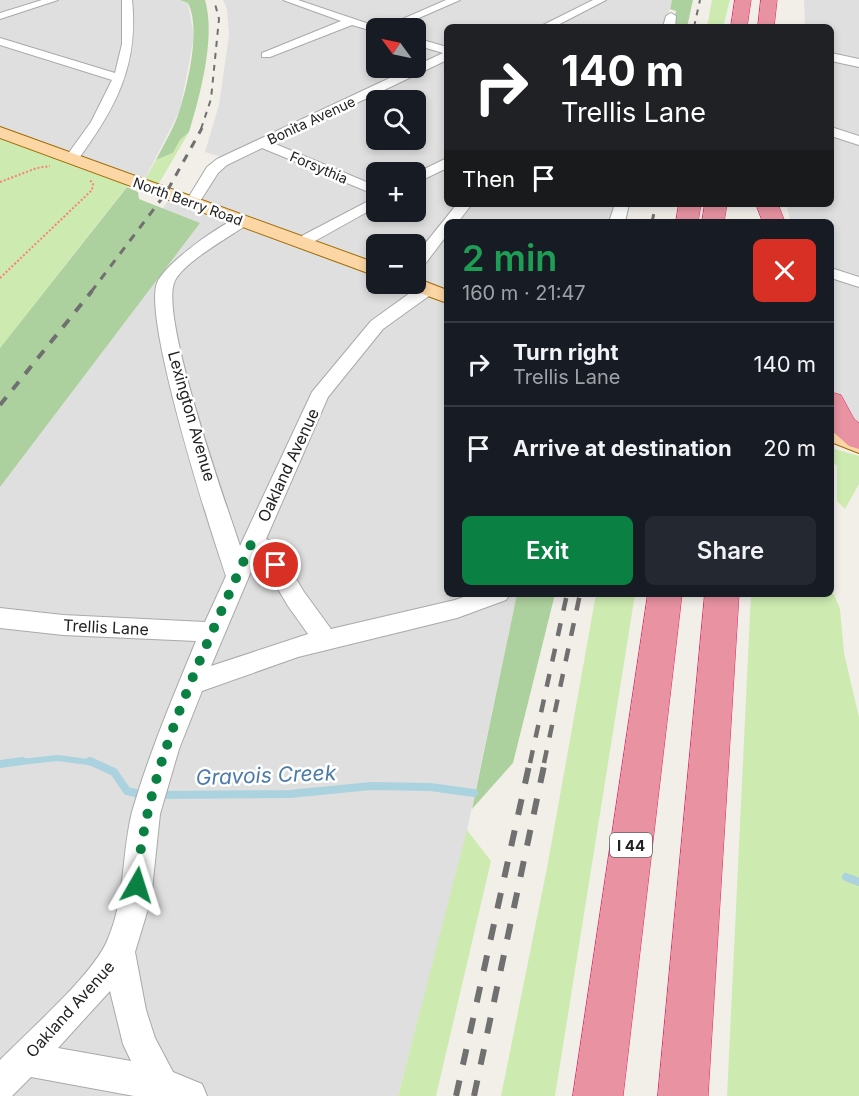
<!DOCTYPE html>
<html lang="en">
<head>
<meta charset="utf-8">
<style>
  :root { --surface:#171b24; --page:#242831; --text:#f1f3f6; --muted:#9ea1a6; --line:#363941; --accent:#0b8043 }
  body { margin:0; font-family:Inter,sans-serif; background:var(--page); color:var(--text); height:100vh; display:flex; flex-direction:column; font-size:22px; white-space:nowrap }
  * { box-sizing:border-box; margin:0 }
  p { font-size:20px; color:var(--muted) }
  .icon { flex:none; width:33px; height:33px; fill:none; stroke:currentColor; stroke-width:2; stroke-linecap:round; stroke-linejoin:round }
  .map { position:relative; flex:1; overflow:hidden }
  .side { position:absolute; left:444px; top:219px; width:390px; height:378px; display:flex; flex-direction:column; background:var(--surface); border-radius:9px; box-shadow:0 3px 9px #0003 }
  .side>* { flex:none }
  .banner { position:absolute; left:444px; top:24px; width:390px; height:183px; border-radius:9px; box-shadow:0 3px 9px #0003; background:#202124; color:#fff; overflow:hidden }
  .needle { width:39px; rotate:303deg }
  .controls { position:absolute; left:366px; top:18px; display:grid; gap:12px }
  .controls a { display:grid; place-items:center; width:60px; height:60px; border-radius:9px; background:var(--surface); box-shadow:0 3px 9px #0003; font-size:30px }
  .pin { position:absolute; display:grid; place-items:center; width:51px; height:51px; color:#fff; margin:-26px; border:3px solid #fff; border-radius:50%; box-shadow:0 2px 6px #0007 }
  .me { position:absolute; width:66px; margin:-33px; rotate:6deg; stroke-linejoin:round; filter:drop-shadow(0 0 4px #0008) }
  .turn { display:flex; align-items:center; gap:21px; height:126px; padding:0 18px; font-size:27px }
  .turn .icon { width:78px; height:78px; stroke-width:2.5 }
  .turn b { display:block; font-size:42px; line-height:51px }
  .then { display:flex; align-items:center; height:57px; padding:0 18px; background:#0003; gap:12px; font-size:22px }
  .round { display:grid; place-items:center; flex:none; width:63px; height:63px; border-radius:9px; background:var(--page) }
  .summary { display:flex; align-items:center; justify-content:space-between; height:102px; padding:0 18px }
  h1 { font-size:36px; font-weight:600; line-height:45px; color:#1e9e55 }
  .cta { display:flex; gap:12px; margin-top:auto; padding:12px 18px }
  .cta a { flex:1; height:69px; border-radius:9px; background:var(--accent); color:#fff; font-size:24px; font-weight:600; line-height:69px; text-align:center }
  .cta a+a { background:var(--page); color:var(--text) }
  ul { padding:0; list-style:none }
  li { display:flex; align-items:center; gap:18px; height:84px; padding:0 18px; border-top:2px solid var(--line) }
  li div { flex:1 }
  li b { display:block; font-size:22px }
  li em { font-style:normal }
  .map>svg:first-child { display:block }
</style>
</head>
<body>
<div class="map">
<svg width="859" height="1096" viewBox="0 0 859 1096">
  <rect width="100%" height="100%" fill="#f2efe9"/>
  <path fill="#e0dfdf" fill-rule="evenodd" d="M0,0H180L188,3L194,37L180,110L144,181L0,129Z
    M223,0H280L376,31V68H416V43L447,53V157L416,175V172H376V196L300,237L201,200L218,169L231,160L205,152L219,105L229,35L227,9ZM376,100H416V140H376Z
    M293,0H672L665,27H447V49L416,39V28H382Z
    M804,0H859V61L831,54V27H805Z
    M831,60L859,65V431L839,406L831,383V222H791L786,204H831Z
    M447,167V204H615L610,222H447V292L416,281V244H376V266L317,244L315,241L319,238L376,206V212H416V184Z
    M168,201L376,276V284H397L447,301V594H517L461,859L398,1096H0V445Z"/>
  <path fill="#cdebb0" d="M712,0H730L723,27H707Z
    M189,132L158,185L144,181L156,160L173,153L180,140Z
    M0,138L128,185L0,348Z
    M831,448L859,456V484L845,509L837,501V466L831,460Z
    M831,587L840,609L844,653L859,717V1096H727L751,594H831Z
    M596,594H635L555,1096H501L547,868Z
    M467,830L491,861L436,1096H398Z"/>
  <path fill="#add19e" d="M180,0H205C216,37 200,96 189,132L180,140L173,153L156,160C164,144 175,126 180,109C188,82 201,29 188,3Z
    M672,0H693L687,27H673L676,11L670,9Z
    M127,187L138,192L139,199L200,223L0,487V348Z
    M517,594H555L513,763L472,809Z"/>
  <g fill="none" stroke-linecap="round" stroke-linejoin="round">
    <path stroke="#aad3df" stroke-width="6" d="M11,763L58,758L95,763"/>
    <path stroke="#aad3df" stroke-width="8" d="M90,761L114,772L127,791L144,795
      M0,764L22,761
      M159,795L290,794L371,786L430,787L474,793
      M846,877L859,882"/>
    <g stroke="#a9a9a9" stroke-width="2">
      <path id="minor" d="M42,0H58L0,19V13Z
        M122,0H132C139,66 115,109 77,161H67L65,158L91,122L112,80L0,45V38L115,73L122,44Z
        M283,0H298L381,28H376V32L352,25L270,57H262V53L341,21Z
        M446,0H460L396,28H382Z
        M593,0H606L554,27H539Z
        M671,13L676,16L675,27H663L666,16Z
        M416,38L447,47V60L273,143L376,186V195L262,148L227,165L218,173L197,206H187L185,203L207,167L217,159L443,53L416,45Z
        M831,53L859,59V67L831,61Z
        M831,127L859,136V145L831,136Z
        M447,158V168L416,183V173Z
        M376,197V207L306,246L300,248L292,243L294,240Z
        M457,204H472L458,222H447V235L422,268L416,270V255Z
        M615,204H629L625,222H609Z
        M243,216L248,218L251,221L248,224C231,236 180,264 174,283C161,321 225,500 240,546L312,392L371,321L421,285L427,284L435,289L433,293L383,329L328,397L266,539L274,542L304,592L331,629L455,600L472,594H510L506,600L457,618L298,657L202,691L179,749L160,814L151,899L135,952L146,1010L155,1038L173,1072L202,1084L207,1096H134L31,1077L12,1096H0V1060C28,1031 92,976 107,941C126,898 121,856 132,812C149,753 173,697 196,641L63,635L0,628V608L63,615L205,622L226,576C210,529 143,320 157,283C164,264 224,221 243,216ZM258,555L288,606L308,634L211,666ZM110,991L123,1044L131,1061L58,1048Z
        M831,268L859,277V287L831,278Z"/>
    </g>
    <g stroke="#a06b00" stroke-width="2">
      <path id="major" d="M0,127L376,263V276L0,138Z
        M416,278L447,290V303L406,288L403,284H416Z
        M831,425L859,434V453L831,442Z"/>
    </g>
    <g stroke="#dc2a67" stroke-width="1">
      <path id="highway" d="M735,0H751L747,27H731Z
        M761,0H777L774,27H758Z
        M679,204H701L698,222H676Z
        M705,204H727L724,222H702Z
        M756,204H778L785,222H763Z
        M831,392L841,395L854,419L859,423V449L849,446L831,430Z
        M648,594H682L623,1096H573Z
        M705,594H739L708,1096H658Z"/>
    </g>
    <path stroke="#fa8072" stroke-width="2" stroke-dasharray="2 2" stroke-linecap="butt" d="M0,182L37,168L50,166
      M0,278L92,190L93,184L90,180"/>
    <use href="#minor" fill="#fff" fill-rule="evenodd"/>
    <use href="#major" fill="#fcd6a4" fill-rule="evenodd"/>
    <use href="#highway" fill="#e892a2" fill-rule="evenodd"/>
    <path stroke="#707070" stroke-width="2" stroke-dasharray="6 6" stroke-linecap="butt" d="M694,27L700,0
      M201,129L211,99L219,19L214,0"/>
    <path stroke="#707070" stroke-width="3" stroke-dasharray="8 8" stroke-linecap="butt" d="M652,222L656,204
      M91,292L166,193L202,128"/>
    <path stroke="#707070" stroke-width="4" stroke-dasharray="10 10" stroke-linecap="butt" d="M0,405L92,291"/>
    <path stroke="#707070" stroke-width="4.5" stroke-dasharray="13 13" stroke-linecap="butt" d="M530,763L567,594
      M544,763L580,594"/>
    <path stroke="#707070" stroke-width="6" stroke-dasharray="16 16" stroke-linecap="butt" d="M456,1096L530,761
      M474,1096L545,761"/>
  </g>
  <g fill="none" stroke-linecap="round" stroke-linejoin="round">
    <path stroke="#0b8043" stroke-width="10" stroke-dasharray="0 18" d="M137,885C144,769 206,648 252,542L266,548L276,565"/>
  </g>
  <g text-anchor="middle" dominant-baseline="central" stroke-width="5" stroke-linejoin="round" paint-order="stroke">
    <g font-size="14" fill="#222" stroke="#fff">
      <text transform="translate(311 120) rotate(-25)">Bonita Avenue</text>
      <text transform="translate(319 167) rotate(23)">Forsythia</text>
      <text transform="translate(188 201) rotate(20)">North Berry Road</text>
    </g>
    <rect fill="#fff" stroke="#646464" stroke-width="1.5" x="610" y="833" width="42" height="24" rx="4.5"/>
    <g font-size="15" font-weight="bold" fill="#222">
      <text x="631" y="845">I 44</text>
    </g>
    <g font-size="16" fill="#222" stroke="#fff">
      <text transform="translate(192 416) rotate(74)">Lexington Avenue</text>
      <text transform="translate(288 465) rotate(-65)">Oakland Avenue</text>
      <text transform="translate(106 627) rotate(3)">Trellis Lane</text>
      <text transform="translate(70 1009) rotate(-48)">Oakland Avenue</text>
    </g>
    <g font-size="21" font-style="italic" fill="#4a7aab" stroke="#fff">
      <text transform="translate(266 775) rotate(-2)">Gravois Creek</text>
    </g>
  </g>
</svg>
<div class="controls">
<a><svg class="needle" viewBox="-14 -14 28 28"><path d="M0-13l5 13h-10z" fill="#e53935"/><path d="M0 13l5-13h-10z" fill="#9ea1a6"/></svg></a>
<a><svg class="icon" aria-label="search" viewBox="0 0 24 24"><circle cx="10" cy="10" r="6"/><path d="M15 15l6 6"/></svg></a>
<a>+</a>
<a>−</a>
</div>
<div class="pin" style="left:276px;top:565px;background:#d93025"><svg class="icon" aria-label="arrive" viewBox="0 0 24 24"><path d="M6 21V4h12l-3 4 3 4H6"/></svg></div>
<svg class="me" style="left:137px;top:885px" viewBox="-20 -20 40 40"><path d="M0-17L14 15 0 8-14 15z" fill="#0b8043" stroke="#fff" stroke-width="4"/></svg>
<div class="banner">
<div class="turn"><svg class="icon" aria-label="right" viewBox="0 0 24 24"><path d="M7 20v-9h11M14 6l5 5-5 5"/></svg><div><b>140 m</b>Trellis Lane</div></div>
<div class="then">Then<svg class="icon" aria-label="arrive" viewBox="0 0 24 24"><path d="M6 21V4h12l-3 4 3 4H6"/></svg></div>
</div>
<section class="side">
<div class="summary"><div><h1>2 min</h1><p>160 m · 21:47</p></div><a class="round" style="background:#d93025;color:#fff"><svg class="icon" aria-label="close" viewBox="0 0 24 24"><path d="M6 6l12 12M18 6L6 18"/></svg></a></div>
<ul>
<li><svg class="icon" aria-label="right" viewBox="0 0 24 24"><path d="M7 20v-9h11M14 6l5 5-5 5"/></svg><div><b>Turn right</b><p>Trellis Lane</p></div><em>140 m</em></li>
<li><svg class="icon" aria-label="arrive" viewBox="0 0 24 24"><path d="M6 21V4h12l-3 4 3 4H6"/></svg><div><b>Arrive at destination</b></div><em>20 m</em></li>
</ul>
<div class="cta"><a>Exit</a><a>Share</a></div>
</section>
</div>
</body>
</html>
